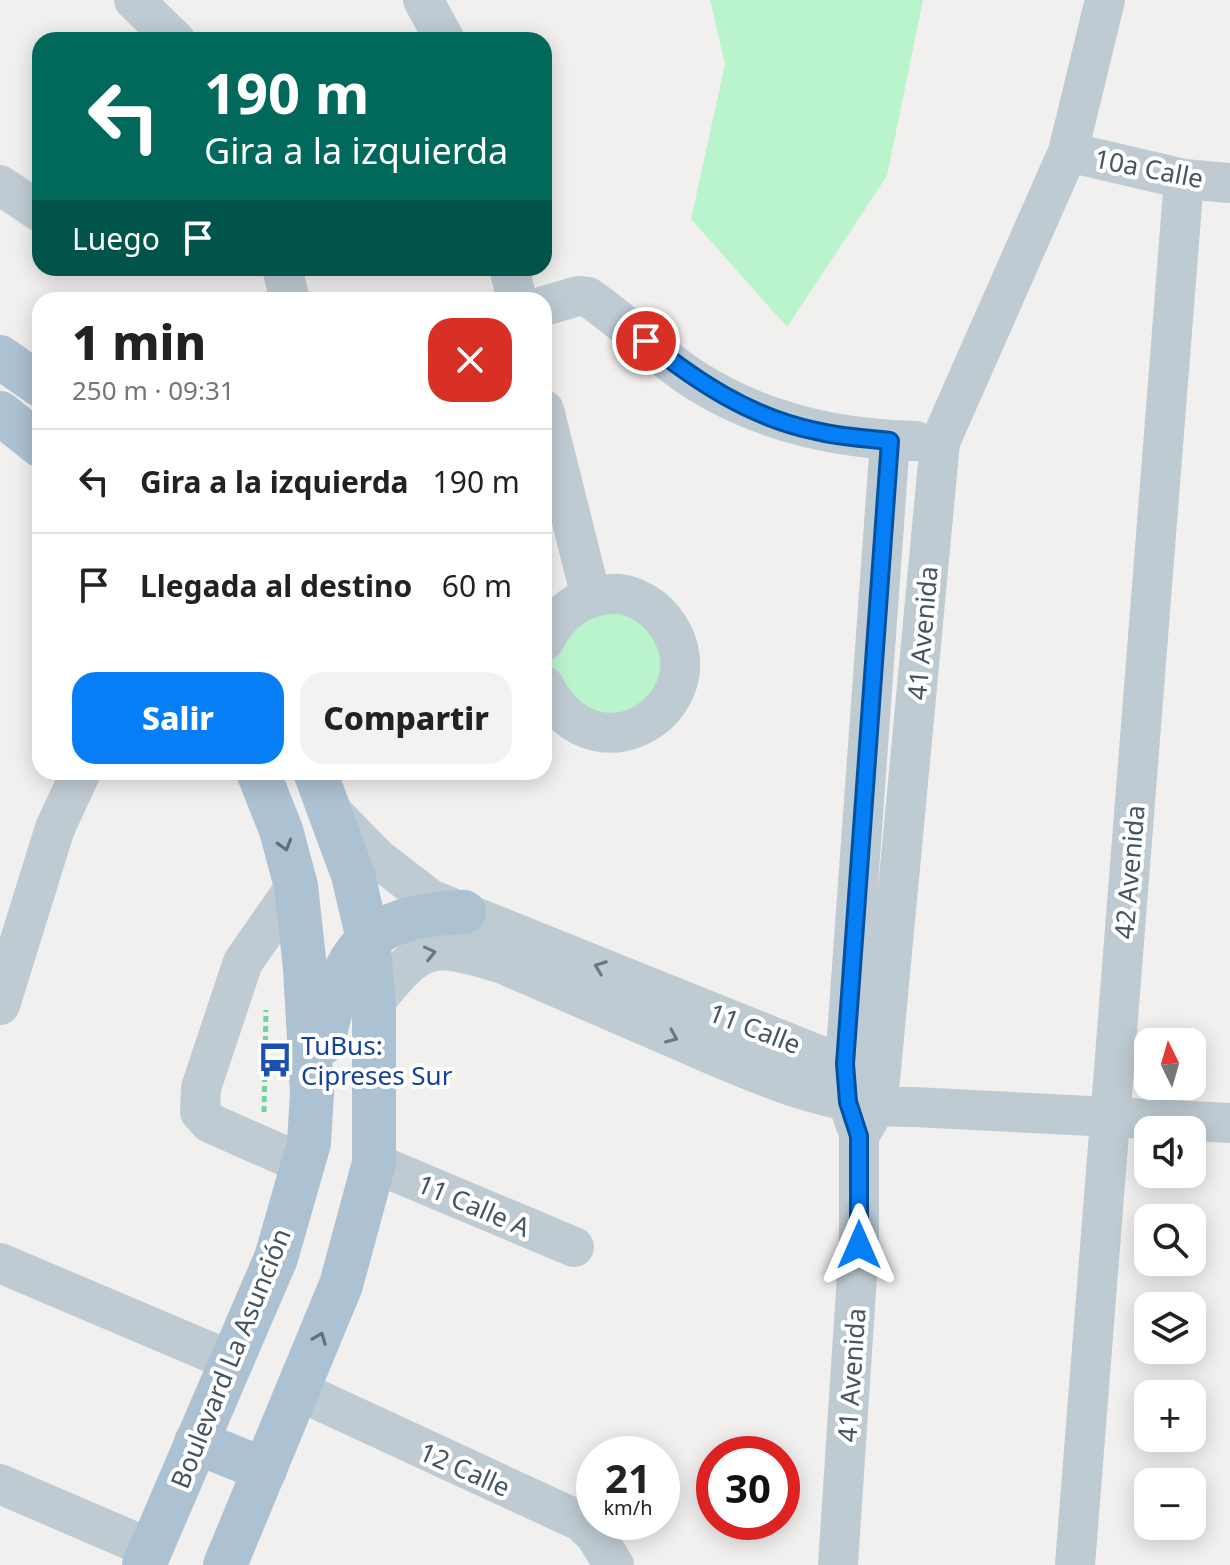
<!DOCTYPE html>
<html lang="es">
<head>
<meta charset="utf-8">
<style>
  :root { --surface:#fff; --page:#f2f2f2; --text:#222; --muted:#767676; --line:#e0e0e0; --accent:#057ef6 }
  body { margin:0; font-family:"Noto Sans",sans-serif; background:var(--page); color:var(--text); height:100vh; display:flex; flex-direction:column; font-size:30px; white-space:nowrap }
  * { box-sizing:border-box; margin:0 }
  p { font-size:26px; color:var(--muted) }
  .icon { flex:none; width:44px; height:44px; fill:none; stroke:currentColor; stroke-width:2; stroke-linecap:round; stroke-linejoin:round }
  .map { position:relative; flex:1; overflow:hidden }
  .side { position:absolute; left:32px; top:292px; width:520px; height:488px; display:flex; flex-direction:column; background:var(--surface); border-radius:24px; box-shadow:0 4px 20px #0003 }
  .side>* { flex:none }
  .guide { position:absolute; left:32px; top:32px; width:520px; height:244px; border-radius:24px; box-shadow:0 4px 20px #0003; background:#00695c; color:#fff; overflow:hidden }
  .needle { width:52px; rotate:355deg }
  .buttons { position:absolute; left:1134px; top:1028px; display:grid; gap:16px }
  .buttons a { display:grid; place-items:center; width:72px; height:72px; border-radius:16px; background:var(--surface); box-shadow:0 4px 20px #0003; font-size:40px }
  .speed { position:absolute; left:576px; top:1436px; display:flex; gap:16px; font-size:40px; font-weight:700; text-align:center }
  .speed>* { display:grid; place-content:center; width:104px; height:104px; border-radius:50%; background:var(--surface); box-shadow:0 4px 20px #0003; line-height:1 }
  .speed small { font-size:20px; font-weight:400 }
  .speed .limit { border:12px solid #d22; background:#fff; color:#111 }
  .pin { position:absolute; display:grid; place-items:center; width:68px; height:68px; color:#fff; margin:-34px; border:4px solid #fff; border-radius:50%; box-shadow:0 2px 8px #0007 }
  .me { position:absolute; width:88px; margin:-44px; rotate:0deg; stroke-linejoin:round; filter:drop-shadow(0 0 6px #0008) }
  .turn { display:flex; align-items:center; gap:28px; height:168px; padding:0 40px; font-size:36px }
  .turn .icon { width:104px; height:104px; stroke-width:2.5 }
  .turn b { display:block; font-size:56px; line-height:68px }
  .then { display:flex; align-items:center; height:76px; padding:0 40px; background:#0003; gap:16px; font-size:30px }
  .round { display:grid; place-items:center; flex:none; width:84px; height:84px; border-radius:24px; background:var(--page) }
  .summary { display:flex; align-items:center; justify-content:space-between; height:136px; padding:0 40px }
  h1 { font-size:48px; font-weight:800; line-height:60px }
  .action { display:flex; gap:16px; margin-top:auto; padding:16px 40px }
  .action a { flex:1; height:92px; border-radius:24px; background:var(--accent); color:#fff; font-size:32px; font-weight:800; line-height:92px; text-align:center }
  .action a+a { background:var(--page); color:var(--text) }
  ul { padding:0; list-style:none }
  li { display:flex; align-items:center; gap:24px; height:104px; padding:0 40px; border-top:2px solid var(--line) }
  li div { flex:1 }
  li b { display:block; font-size:30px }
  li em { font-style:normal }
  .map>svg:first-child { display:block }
</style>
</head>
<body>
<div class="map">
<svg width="1230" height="1565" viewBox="0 0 1230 1565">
  <rect width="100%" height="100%" fill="#f2efef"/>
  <path fill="#baf4cd" d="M710,0H923L887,176L787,327L691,219L725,64Z
    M596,607L637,618L661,639L663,684L635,714L596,715L558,686L549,665L555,640Z"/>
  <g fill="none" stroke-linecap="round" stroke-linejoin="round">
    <path stroke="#6ed69c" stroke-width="5" stroke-dasharray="6 4" stroke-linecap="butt" d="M264,1112L266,1010"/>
    <path stroke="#bfcbd3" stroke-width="40" d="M134,0L175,40
      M423,0L445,40
      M1068,152L1184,179L1230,183
      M0,185L40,212
      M282,268L290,300
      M509,268L517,300
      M544,306L578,296L588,297C625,322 657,356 695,380C762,423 837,439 916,441
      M544,410L591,597
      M544,641C559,613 577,597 610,594C629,592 651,604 663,619C726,697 600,791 544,686
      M331,811L377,858L430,899L868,1075
      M296,886L243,962L201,1088L200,1112L210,1123L303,1164
      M374,1003C422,943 429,941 503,964C560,989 618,1014 676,1039C753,1072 829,1109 914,1107L1230,1123
      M0,1005L55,828L81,772
      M856,1126L848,1102L845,1064L890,441
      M374,1163L574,1247
      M0,1263L231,1361
      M299,1391L580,1521L595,1535L614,1565
      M0,1484L151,1549
      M838,1565L859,1245V1136L875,1108L880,1080L940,442L1068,152L1105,0
      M1075,1565L1184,179"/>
    <path stroke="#acc1d1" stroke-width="44" d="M0,357L40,385
      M0,413L40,445
      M323,1043C343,951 363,916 464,912
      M196,1442L265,1470
      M144,1565L276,1258L309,1143L312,1093L305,968L296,886L281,830L258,772
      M225,1565L341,1285L374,1163V1003L368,939L353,875L315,772"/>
  </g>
  <defs><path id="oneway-chevron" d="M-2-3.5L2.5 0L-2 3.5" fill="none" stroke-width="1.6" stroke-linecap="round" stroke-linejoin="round" transform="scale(2)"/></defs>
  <g stroke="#5f707c">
    <use href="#oneway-chevron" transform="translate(285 845) rotate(74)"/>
    <use href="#oneway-chevron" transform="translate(320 1338) rotate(-69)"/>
  </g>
  <g stroke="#6a7882">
    <use href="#oneway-chevron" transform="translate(430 953) rotate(-13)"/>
    <use href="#oneway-chevron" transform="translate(600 967) rotate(-159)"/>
    <use href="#oneway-chevron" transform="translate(672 1037) rotate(23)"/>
  </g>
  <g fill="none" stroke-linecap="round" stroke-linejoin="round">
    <g stroke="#0352a0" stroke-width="20">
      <path id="route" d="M646,341C696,381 751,418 816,431C840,437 865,438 890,441L845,1064L848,1102L859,1136V1245"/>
    </g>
    <use href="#route" stroke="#057ef6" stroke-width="14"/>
  </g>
  <defs>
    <g id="bus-bare" transform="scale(2.76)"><path d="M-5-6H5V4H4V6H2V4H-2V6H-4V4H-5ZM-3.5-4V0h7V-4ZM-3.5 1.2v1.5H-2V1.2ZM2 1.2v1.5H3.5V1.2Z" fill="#1a4fb4" stroke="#fff" stroke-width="2.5" paint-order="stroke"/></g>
  </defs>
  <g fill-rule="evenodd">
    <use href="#bus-bare" x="275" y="1060"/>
  </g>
  <g text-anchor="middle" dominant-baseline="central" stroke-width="8" stroke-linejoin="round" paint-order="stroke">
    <g font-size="26" fill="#45555f" stroke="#fff">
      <text transform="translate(1149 168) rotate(11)">10a Calle</text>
      <text transform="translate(922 633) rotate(-85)">41 Avenida</text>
      <text transform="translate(1129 872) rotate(-85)">42 Avenida</text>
      <text transform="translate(755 1028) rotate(21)">11 Calle</text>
      <text transform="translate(474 1205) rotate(23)">11 Calle A</text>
      <text transform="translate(230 1358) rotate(-68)">Boulevard La Asunción</text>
      <text transform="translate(851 1375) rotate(-86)">41 Avenida</text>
      <text transform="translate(465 1469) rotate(24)">12 Calle</text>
    </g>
    <g font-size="26" fill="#164399" stroke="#fff" text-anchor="start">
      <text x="301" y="1045">TuBus:<tspan x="301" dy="30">Cipreses Sur</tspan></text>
    </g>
  </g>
</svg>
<div class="buttons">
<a><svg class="needle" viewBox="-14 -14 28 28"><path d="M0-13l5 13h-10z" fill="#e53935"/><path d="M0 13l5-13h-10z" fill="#767676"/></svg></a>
<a><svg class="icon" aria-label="sound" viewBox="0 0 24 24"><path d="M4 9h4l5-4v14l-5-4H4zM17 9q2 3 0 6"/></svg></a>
<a><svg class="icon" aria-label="search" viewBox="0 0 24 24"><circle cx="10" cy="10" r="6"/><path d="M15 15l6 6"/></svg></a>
<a><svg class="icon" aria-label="layers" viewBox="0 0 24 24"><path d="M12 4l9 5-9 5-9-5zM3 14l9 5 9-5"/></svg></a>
<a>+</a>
<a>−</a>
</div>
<div class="speed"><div>21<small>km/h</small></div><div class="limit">30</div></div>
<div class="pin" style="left:646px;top:341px;background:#d93025"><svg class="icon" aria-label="arrive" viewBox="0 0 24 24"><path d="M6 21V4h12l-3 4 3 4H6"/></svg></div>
<svg class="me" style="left:859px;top:1245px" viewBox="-20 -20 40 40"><path d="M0-17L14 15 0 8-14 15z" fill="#057ef6" stroke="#fff" stroke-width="4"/></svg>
<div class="guide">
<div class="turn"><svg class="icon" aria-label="left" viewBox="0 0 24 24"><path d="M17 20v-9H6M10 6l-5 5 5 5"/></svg><div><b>190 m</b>Gira a la izquierda</div></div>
<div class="then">Luego<svg class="icon" aria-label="arrive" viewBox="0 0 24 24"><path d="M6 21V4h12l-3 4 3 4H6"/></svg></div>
</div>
<section class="side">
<div class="summary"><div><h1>1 min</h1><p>250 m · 09:31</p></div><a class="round" style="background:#d93025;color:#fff"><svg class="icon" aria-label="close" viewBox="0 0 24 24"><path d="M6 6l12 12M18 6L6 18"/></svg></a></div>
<ul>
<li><svg class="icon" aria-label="left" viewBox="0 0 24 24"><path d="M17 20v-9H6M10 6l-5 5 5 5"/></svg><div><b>Gira a la izquierda</b></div><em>190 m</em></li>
<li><svg class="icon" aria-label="arrive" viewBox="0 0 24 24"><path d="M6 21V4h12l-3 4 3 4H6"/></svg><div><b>Llegada al destino</b></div><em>60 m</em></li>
</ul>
<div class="action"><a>Salir</a><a>Compartir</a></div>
</section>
</div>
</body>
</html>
